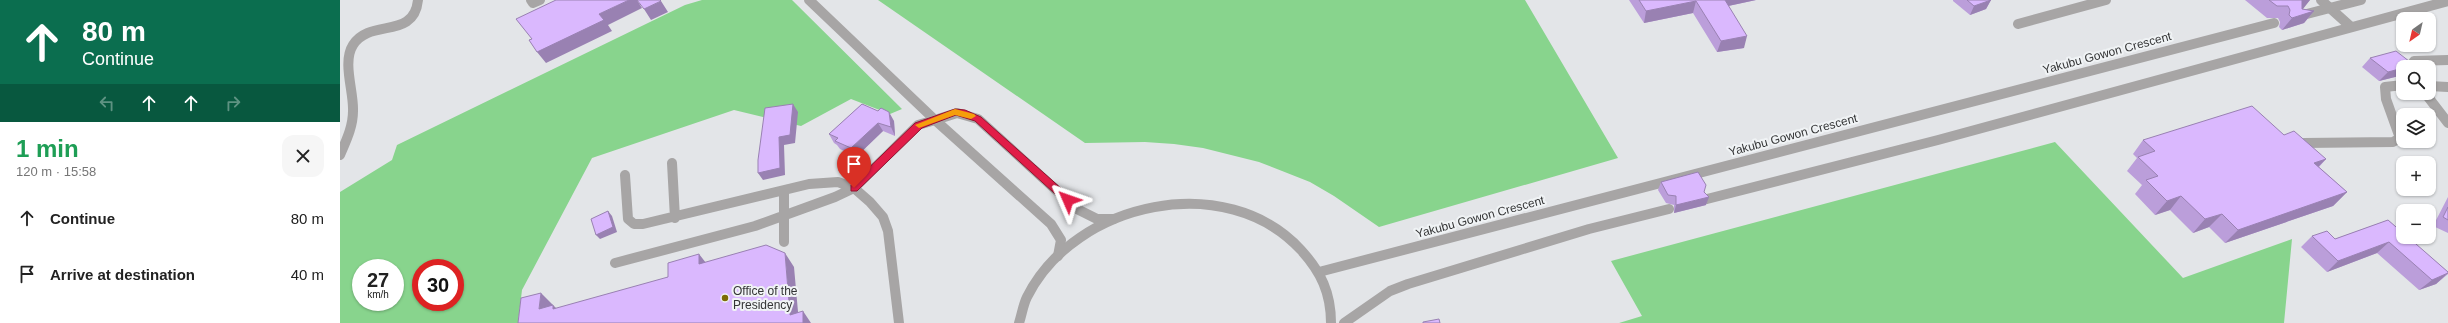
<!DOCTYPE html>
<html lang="en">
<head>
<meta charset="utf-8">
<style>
  :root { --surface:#fff; --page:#f6f6f6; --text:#222; --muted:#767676 }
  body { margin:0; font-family:Arial,sans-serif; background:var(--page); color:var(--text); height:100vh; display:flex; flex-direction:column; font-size:15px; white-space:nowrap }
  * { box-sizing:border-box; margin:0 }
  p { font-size:13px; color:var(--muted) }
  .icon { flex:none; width:22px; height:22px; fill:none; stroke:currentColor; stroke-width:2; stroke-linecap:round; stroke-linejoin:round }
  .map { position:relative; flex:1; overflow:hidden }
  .side { display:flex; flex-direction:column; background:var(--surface); width:340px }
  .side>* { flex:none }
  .hud { background:#0b6e4f; color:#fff; overflow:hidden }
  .needle { width:26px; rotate:214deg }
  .buttons { position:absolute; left:2056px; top:12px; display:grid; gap:8px }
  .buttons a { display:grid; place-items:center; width:40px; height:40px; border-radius:8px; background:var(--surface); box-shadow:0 1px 3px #0004; font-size:20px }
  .speed { position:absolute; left:12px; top:259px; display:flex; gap:8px; font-size:20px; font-weight:700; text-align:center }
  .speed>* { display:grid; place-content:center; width:52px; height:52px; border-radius:50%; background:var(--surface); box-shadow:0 1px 3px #0004; line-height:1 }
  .speed small { font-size:10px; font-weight:400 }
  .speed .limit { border:6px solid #d22; background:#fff; color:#111 }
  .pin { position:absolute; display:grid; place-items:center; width:34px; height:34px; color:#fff; margin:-41px -17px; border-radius:50% 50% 50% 0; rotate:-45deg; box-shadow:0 0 4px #0007 }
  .pin .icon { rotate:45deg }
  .me { position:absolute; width:44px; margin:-22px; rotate:313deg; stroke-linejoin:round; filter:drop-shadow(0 0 3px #0008) }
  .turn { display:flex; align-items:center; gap:14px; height:84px; padding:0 16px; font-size:18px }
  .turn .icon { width:52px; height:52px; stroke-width:2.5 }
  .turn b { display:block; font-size:28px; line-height:34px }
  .lanes { display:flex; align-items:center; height:38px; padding:0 16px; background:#0003; justify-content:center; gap:20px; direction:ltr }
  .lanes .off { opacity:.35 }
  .round { display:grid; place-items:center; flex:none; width:42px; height:42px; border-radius:12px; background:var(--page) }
  .headline { display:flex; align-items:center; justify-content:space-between; height:68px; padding:0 16px }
  h1 { font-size:24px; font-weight:700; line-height:30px; color:#1e9e55 }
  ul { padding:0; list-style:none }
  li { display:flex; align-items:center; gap:12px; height:56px; padding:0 16px }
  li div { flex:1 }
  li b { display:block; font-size:15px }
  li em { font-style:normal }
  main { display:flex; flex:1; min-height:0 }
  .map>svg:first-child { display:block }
</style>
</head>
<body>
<main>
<section class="side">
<div class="hud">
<div class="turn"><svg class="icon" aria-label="ahead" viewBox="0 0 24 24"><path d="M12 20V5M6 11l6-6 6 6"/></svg><div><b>80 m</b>Continue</div></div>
<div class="lanes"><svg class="icon off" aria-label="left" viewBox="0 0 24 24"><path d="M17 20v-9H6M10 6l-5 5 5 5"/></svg><svg class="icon" aria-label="ahead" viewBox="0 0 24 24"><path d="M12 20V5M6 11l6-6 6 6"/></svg><svg class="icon" aria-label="ahead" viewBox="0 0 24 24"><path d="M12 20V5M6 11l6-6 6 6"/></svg><svg class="icon off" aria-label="right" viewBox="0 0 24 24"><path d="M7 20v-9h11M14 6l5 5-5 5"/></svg></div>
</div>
<div class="headline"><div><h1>1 min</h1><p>120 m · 15:58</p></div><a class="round"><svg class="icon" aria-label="close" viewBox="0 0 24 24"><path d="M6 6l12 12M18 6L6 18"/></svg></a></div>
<ul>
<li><svg class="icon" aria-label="ahead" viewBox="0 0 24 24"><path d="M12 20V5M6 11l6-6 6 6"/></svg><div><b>Continue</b></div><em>80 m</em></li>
<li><svg class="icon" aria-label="arrive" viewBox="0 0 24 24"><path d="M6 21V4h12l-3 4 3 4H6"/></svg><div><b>Arrive at destination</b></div><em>40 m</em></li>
</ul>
</section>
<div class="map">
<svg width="2108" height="323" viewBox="0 0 2108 323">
  <rect width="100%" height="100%" fill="#e3e5e8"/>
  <path fill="#88d48d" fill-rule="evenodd" d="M362,0H452L562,109L550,114L511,99L461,126L394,110L252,158L182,290L178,323H0V192L52,160L57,145L345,5ZM21,268H55V302H21ZM81,268H115V302H81Z
    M538,0H1185L1278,158L1039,227L994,196L970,182L919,162L863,148L834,144L805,142L745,143Z
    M1715,142L1843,278L1952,239L1944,323H1279L1302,316L1271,261Z"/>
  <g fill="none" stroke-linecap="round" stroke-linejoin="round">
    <path stroke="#a7a5a5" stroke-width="10" d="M191,0L193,3L200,0
      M2071,67L2074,61L2108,60
      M2089,86L2108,87
      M2085,93L2108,123
      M1964,143L2053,142L2060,138L2046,99L2045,87L2063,85
      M0,155C6,141 13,127 13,111C14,92 2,62 13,45C30,18 74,40 78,0
      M332,163L335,218
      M285,175L288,219L294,224H303L469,184L498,182L514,188L530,202L543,217L548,231L559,323
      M444,191V242
      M275,263L415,226L495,197L514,188L578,125L595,120"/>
    <path stroke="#a7a5a5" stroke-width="10" d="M469,0L595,120L711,224L721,240L718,256
      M1981,0L2010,26
      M1678,24L1766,0
      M595,120L617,113L638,119L737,209L757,219H774"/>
    <path stroke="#a7a5a5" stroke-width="10" d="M1959,16L2021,0
      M1367,199L1598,140L2108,1
      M979,272L1934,23
      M679,323C682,314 683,305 687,297C735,201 887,169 961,250C981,272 991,293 991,323
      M1004,323L1050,291L1068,284L1249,229L1329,209"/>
  </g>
  <path fill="#bb9eda" d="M1289,0H1416L1388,6L1404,48L1377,52L1353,13L1304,23Z
    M1613,0H1651L1646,9L1630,15L1613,1Z
    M1905,0H1970L1962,9L1974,11L1964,23L1942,30L1939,27L1940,22L1938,18H1927Z
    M2030,58L2074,65L2072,67H2063V75L2039,81L2022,67Z
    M522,104L554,121L555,136L543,131L516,157L500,149L497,145L494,143L489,134Z
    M1944,135L1986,159L1979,167L2007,192L1993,206L1885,243L1869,227L1853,233L1830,210L1815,215L1795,194L1802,185L1787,171L1797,158L1793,154L1803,140Z
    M1321,182L1364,193L1366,205L1334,213V205L1326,203L1318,190Z
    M2108,197V233L2093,226Z
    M2048,220L2108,272V274L2096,284L2079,290L2037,253L1987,272L1961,247L1972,236L1995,239Z"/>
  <path fill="#9981b2" d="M289,0H297L302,8L268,25L272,31L206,63L197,52L259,14Z
    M1381,0H1416L1379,8Z
    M1651,0L1646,9L1630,15L1634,6Z
    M1962,0H1970L1963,9L1952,13Z
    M321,1L328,12L311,20L304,9Z
    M1356,1L1353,13L1304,23L1306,11Z
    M1974,11L1964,23L1942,30L1952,18Z
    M1407,36L1404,48L1377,52L1381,41Z
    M2063,68V75L2039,81L2048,72Z
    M453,104L458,112L455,143L444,145L445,175L423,180L418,173Z
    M549,112L554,121L555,136L551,127Z
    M538,123L543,131L516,157L511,148Z
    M1986,159L1972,173L1974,163Z
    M2007,192L1993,206L1885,243L1898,230Z
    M1841,196L1830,210L1815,215L1827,201Z
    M1369,197L1366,205L1334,213L1336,205Z
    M268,211L272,216L277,232L260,239L256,235Z
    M1882,214L1869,227L1853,233L1865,219Z
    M2049,242L2037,253L1987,272L1998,261Z
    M445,253L454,267L459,323L450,315Z
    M359,254L370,268L359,264Z
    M2108,273L2096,284L2079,290L2092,280Z
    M201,293L226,318L199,309Z
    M463,311L471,323H463Z"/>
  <path fill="#dab8fe" stroke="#9981b2" d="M216,0H289L259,14L264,20L197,52L189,40L192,39L176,19Z
    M297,0H320L321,1L304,9Z
    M1299,0H1385L1407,36L1381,41L1356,1L1306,11Z
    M1627,0H1651L1634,6Z
    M1929,0H1963H1962V9L1974,11L1952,18L1949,15L1950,10L1948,6H1937Z
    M2056,51L2074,65L2068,67H2063V68L2048,72L2030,58Z
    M453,104L450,135L439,137L440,168L418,173V160L425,108Z
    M522,104L538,111L541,108L549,112L551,127L538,123L511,148L495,141L498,138L489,134Z
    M1912,106L1944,135L1954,131L1986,159L1974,163L2007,192L1898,230L1882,214L1865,219L1841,196L1827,201L1806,180L1818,176L1798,157L1815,151L1803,140Z
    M1358,172L1366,185L1364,192L1369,197L1336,205V196L1328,195L1321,182Z
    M2108,207V220L2103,217Z
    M268,211L273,227L256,235L251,219Z
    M2048,220L2063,233V237H2068L2108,272V273L2092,280L2049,242L1998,261L1972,236L1987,231L1995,239Z
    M426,245L445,253L450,315L463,311V323H178L181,298L201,293L199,309L213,305V309L328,277V263L359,254V264Z
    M1099,319L1100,323H1083V322Z"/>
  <path fill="#e11d48" stroke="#92132f" d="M615,109L625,110L641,117L732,198V203H725L635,121L616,115L582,128L517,191H511V185L575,123Z"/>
  <path fill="#f59e0b" d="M615,109L634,114L636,116L631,119L615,115L579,128L575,125Z"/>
  <circle fill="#7c6c05" stroke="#f0f3f5" stroke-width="1.5" cx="385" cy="298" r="4"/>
  <g text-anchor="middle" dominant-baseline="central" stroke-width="4" stroke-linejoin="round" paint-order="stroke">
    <g font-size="12" fill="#343536" stroke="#f0f3f5">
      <text transform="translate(1767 53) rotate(-15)">Yakubu Gowon Crescent</text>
      <text transform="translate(1453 135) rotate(-15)">Yakubu Gowon Crescent</text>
      <text transform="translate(1140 217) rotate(-15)">Yakubu Gowon Crescent</text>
    </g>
    <g font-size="12" fill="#343536" stroke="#f0f3f5" text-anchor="start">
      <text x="393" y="291">Office of the<tspan x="393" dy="14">Presidency</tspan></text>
    </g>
  </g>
</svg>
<div class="buttons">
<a><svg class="needle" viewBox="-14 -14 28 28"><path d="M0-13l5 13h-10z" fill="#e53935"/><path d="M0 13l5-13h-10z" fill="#767676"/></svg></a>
<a><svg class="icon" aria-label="search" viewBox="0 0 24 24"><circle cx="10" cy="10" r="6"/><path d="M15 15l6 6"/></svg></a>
<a><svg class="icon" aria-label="layers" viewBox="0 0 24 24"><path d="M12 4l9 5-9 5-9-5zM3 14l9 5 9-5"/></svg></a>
<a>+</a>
<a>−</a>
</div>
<div class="speed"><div>27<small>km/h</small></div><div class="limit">30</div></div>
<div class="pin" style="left:514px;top:188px;background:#d93025"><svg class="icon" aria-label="arrive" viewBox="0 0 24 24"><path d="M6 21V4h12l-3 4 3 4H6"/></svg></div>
<svg class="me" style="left:728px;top:200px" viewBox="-20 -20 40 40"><path d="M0-17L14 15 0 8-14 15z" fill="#e11d48" stroke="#fff" stroke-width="4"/></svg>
</div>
</main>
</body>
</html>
